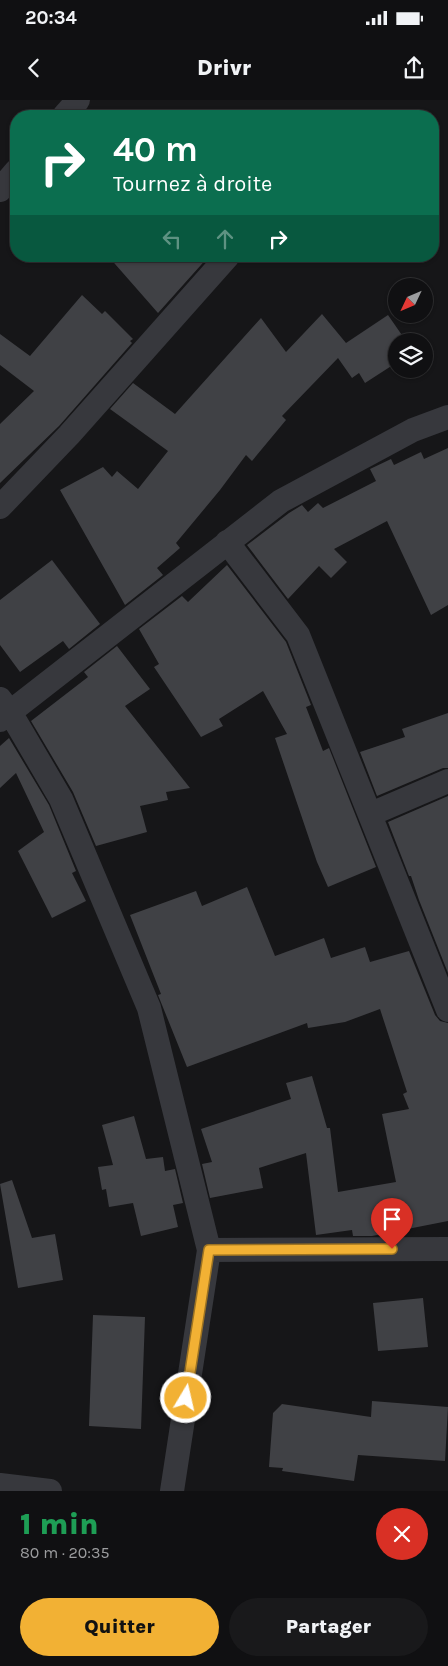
<!DOCTYPE html>
<html lang="fr">
<head>
<meta charset="utf-8">
<style>
  :root { --surface:#101012; --page:#19191b; --text:#f1f3f6; --muted:#9c9d9f; --line:#303032; --accent:#f2b134 }
  body { margin:0; font-family:Karla,sans-serif; background:var(--page); color:var(--text); height:100vh; display:flex; flex-direction:column; font-size:19px; white-space:nowrap }
  * { box-sizing:border-box; margin:0 }
  p { font-size:16px; color:var(--muted) }
  .icon { flex:none; width:28px; height:28px; fill:none; stroke:currentColor; stroke-width:2; stroke-linecap:round; stroke-linejoin:round }
  .map { position:relative; height:1391px; overflow:hidden }
  .sheet { display:flex; flex-direction:column; background:var(--surface); flex:1 }
  .sheet>* { flex:none }
  .banner { position:absolute; left:10px; top:10px; width:429px; height:152px; border-radius:20px; box-shadow:0 1px 4px #0004,0 0 0 1px var(--line); background:#0b6e4f; color:#fff; overflow:hidden }
  .needle { width:32px; rotate:226deg }
  .buttons { position:absolute; left:388px; top:178px; display:grid; gap:10px }
  .buttons a { display:grid; place-items:center; width:45px; height:45px; border-radius:50%; background:var(--surface); box-shadow:0 1px 4px #0004,0 0 0 1px var(--line); font-size:25px }
  .pin { position:absolute; display:grid; place-items:center; width:42px; height:42px; color:#fff; margin:-51px -21px; border-radius:50% 50% 50% 0; rotate:-45deg; box-shadow:0 0 5px #0007 }
  .pin .icon { rotate:45deg }
  .me { position:absolute; width:55px; margin:-28px; rotate:9deg; stroke-linejoin:round; filter:drop-shadow(0 0 4px #0008) }
  .turn { display:flex; align-items:center; gap:18px; height:105px; padding:0 20px; font-size:22px }
  .turn .icon { width:65px; height:65px; stroke-width:2.5 }
  .turn b { display:block; font-size:35px; line-height:42px }
  .lanes { display:flex; align-items:center; height:48px; padding:0 20px; background:#0003; justify-content:center; gap:25px; direction:ltr }
  .lanes .off { opacity:.35 }
  .round { display:grid; place-items:center; flex:none; width:52px; height:52px; border-radius:26px; background:var(--page) }
  .overview { display:flex; align-items:center; justify-content:space-between; height:85px; padding:0 20px }
  h1 { font-size:30px; font-weight:800; line-height:38px; color:#1e9e55 }
  .primary-button { display:flex; gap:10px; margin-top:auto; padding:10px 20px }
  .primary-button a { flex:1; height:58px; border-radius:30px; background:var(--accent); color:#111; font-size:20px; font-weight:800; line-height:58px; text-align:center }
  .primary-button a+a { background:var(--page); color:var(--text) }
  .status { display:flex; justify-content:space-between; align-items:center; height:35px; padding:0 25px; background:var(--surface); direction:ltr }
  .status svg { height:14px; fill:currentColor }
  header { display:flex; justify-content:space-between; align-items:center; height:65px; padding:0 20px; background:var(--surface); font-size:22px; font-weight:800 }
  .map>svg:first-child { display:block }
</style>
</head>
<body>
<div class="status"><b>20:34</b><svg viewBox="0 0 49 12"><path d="M0 12V9h3v3zM5 12V6h3v6zM10 12V3h3v9zM15 12V0h3v12zM26 1h20v11H26zM47 4h2v5h-2z"/></svg></div>
<header><svg class="icon" aria-label="back" viewBox="0 0 24 24"><path d="M15 5l-7 7 7 7"/></svg>Drivr<svg class="icon" aria-label="share" viewBox="0 0 24 24"><path d="M12 15V3M7 8l5-5 5 5M5 13v7h14v-7"/></svg></header>
<div class="map">
<svg width="448" height="1391" viewBox="0 0 448 1391">
  <rect width="100%" height="100%" fill="#161618"/>
  <path fill="#404145" d="M108,156H209L158,213Z
    M82,195L102,214L105,211L133,239L130,241L132,243L59,326L0,383V324L34,291L0,265V234L30,256Z
    M322,214L346,243L388,215L406,241H396V263L365,283L359,273L352,278L338,258L282,316L286,320L252,361L246,355L220,390L176,443L180,448L157,468L163,475L125,505L60,390L103,367L112,377L117,371L138,389L168,351L110,309L133,283L175,314L261,218L286,252Z
    M448,348V505L431,515L387,421L334,449L347,462L331,478L319,466L288,499L247,445L289,413L302,405L308,412L318,403L323,408L376,381L370,369L391,359L394,365L421,352L424,359Z
    M52,460L100,524L69,549L63,541L20,572L0,545V500Z
    M227,465L286,542L311,605L306,607L323,651L329,648L376,767L328,787L317,762L275,638L287,634L263,591L219,619L223,626L201,637L154,567L159,564L139,529L182,496L188,502Z
    M117,546L150,589L125,606L190,688L166,692L168,700L140,706L147,732L96,746L73,692L31,621L88,577L84,572Z
    M448,613V668H443L377,696L360,652L405,637L402,629Z
    M9,638L49,705L76,771L72,773L86,801L52,818L18,751L44,732L16,673L0,688V646Z
    M448,696V873L419,800L411,776H409L388,722Z
    M247,787L275,856L324,838L331,858L365,847L370,862L409,851L435,915L440,921L448,923V1121L372,1136H353L352,1130L316,1135L306,1053L259,1068L263,1088L210,1098L202,1064L212,1062L201,1029L291,999L286,983L312,976L327,1028H330L338,1092L396,1082L382,1014L409,1009L403,994L407,992L380,909L345,922L308,928L307,923L187,967L158,895L161,894L130,815L196,791L202,806Z
    M134,1016L146,1059L163,1057L165,1071L175,1069L183,1103L173,1105L178,1127L141,1136L133,1103L109,1107L106,1089L102,1090L98,1067L113,1065L102,1025Z
    M12,1080L32,1138L55,1134L63,1180L18,1188L0,1084Z
    M423,1198L428,1247L378,1251L373,1203Z
    M93,1215L145,1217L141,1329L89,1326Z
    M372,1301L448,1307L445,1361L358,1355L354,1381L282,1371L283,1368L269,1367L273,1313L282,1304L371,1317Z"/>
  <g fill="none" stroke-linecap="round" stroke-linejoin="round">
    <path stroke="#37383d" stroke-width="24" d="M64,16L78,0
      M0,90L16,71
      M0,407L69,335L228,156
      M227,442L298,535L448,910
      M0,599L10,612L61,699L149,908L209,1150L172,1391
      M0,620L281,401L413,330L448,317
      M371,714L448,681
      M209,1150L448,1149
      M0,1385L50,1391"/>
  </g>
  <g fill="none" stroke-linecap="round" stroke-linejoin="round">
    <g stroke="#9d7322" stroke-width="12">
      <path id="route" d="M186,1298L209,1150L392,1149"/>
    </g>
    <use href="#route" stroke="#f2b134" stroke-width="9"/>
  </g>
</svg>
<div class="buttons">
<a><svg class="needle" viewBox="-14 -14 28 28"><path d="M0-13l5 13h-10z" fill="#e53935"/><path d="M0 13l5-13h-10z" fill="#9c9d9f"/></svg></a>
<a><svg class="icon" aria-label="layers" viewBox="0 0 24 24"><path d="M12 4l9 5-9 5-9-5zM3 14l9 5 9-5"/></svg></a>
</div>
<div class="pin" style="left:392px;top:1149px;background:#d93025"><svg class="icon" aria-label="arrive" viewBox="0 0 24 24"><path d="M6 21V4h12l-3 4 3 4H6"/></svg></div>
<svg class="me" style="left:186px;top:1298px" viewBox="-20 -20 40 40"><circle r="17" fill="#f2b134" stroke="#fff" stroke-width="3"/><path d="M0-11L8 9 0 5-8 9z" fill="#fff"/></svg>
<div class="banner">
<div class="turn"><svg class="icon" aria-label="right" viewBox="0 0 24 24"><path d="M7 20v-9h11M14 6l5 5-5 5"/></svg><div><b>40 m</b>Tournez à droite</div></div>
<div class="lanes"><svg class="icon off" aria-label="left" viewBox="0 0 24 24"><path d="M17 20v-9H6M10 6l-5 5 5 5"/></svg><svg class="icon off" aria-label="ahead" viewBox="0 0 24 24"><path d="M12 20V5M6 11l6-6 6 6"/></svg><svg class="icon" aria-label="right" viewBox="0 0 24 24"><path d="M7 20v-9h11M14 6l5 5-5 5"/></svg></div>
</div>
</div>
<section class="sheet">
<div class="overview"><div><h1>1 min</h1><p>80 m · 20:35</p></div><a class="round" style="background:#d93025;color:#fff"><svg class="icon" aria-label="close" viewBox="0 0 24 24"><path d="M6 6l12 12M18 6L6 18"/></svg></a></div>
<div class="primary-button"><a>Quitter</a><a>Partager</a></div>
</section>
</body>
</html>
